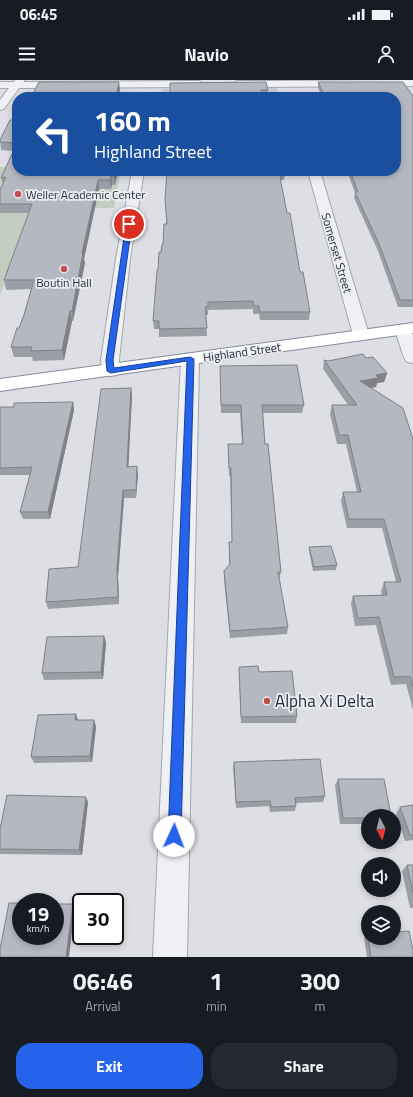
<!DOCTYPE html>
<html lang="en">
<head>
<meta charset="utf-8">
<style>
  :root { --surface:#171b24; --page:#242831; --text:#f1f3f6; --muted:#9ea1a6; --accent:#2563eb }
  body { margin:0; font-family:"Titillium Web",sans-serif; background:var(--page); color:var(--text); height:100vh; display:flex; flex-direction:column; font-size:15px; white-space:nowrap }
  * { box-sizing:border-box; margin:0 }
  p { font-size:13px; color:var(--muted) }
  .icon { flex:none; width:22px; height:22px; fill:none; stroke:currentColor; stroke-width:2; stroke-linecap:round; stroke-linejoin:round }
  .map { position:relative; height:877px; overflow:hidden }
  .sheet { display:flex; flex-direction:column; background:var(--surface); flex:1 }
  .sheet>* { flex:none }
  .guide { position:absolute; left:12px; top:12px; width:389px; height:84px; border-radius:16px; box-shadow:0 2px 6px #0003; background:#1a4fa0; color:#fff; overflow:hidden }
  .needle { width:26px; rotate:173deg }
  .fabs { position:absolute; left:361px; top:729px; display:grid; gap:8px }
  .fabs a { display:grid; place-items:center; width:40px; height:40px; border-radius:50%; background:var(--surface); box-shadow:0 2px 6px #0003; font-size:20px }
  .speed { position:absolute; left:12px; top:813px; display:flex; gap:8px; font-size:20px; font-weight:700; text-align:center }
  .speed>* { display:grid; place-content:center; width:52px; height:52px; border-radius:50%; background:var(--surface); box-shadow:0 2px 6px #0003; line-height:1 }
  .speed small { font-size:10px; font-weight:400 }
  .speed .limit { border:2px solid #111; border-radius:6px; background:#fff; color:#111 }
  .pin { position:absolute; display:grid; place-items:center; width:34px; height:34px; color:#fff; margin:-17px; border:2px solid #fff; border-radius:50%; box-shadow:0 1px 4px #0007 }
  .me { position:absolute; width:44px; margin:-22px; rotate:2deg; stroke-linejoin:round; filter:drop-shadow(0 0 3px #0008) }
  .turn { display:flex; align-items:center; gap:14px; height:84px; padding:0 16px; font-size:18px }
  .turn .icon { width:52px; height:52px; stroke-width:2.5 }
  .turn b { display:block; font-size:28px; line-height:34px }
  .eta { display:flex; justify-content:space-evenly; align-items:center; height:68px; text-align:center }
  .eta b { font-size:24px; font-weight:700; line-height:28px }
  .button { display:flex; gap:8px; margin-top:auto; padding:8px 16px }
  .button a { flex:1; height:46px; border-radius:16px; background:var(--accent); color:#fff; font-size:16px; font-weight:700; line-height:46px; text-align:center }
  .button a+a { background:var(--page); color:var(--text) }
  .status { display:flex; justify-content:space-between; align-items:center; height:28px; padding:0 20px; background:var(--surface); direction:ltr }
  .status svg { height:11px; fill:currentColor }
  header { display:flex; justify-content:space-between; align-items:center; height:52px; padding:0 16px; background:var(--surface); font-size:18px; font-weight:700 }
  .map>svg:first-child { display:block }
</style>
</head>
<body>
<div class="status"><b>06:45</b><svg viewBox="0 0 49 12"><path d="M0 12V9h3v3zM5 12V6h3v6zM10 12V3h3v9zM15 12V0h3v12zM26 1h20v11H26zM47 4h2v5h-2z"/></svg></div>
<header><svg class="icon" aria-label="menu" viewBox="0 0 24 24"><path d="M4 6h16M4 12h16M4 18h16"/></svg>Navio<svg class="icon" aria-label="person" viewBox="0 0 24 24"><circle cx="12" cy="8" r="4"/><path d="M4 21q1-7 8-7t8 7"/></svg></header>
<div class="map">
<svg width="413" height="877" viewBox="0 0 413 877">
  <rect width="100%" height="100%" fill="#dddfe5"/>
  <path fill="#cbced6" d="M277,8L279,17H160L162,9Z"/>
  <path fill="#c1cebf" d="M0,87H17V91H121L114,128H50L26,144L0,216Z"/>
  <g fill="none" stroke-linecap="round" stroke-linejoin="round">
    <g stroke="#a3a6ae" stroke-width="2">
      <path id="minor" d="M15,0H25L23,2L199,1L204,4L199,7L19,8L4,29L0,30V20L9,8H0V2H14Z
        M413,0V6L237,7L232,4L237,1Z
        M132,91H144L130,179L119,280L120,291L117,295L111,296L105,295L102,291L101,280L116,179Z
        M308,91H320L369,255L367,259L361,260L355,259L353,255Z
        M403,245L409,247L413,255V283L407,282L404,278L395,250L397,247Z
        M190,274L196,275L199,279L187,877H153L181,279L184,275Z"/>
    </g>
    <g stroke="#868b9a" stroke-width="2">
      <path id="trunk" d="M413,243V253L0,311V299Z"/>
    </g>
    <use href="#minor" fill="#eff0f4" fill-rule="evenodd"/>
    <use href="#trunk" fill="#fff" fill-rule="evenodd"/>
  </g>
  <path fill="#9c9ea6" d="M318,2L413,16V227H398L378,171L354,118L355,113L347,91H396V17H322L318,8Z
    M170,3L268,10V16H263Z
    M10,40L118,91L115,105H112L111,109H99L84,179L85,183L73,241H72L64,280L33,281L32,277H14L11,267L24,235L31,209L6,210L4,200L29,133H0V110L3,104L1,98L13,71L1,70L0,60Z
    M167,91L285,93L284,100H281V104L287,133L300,192L310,232L309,240H260L259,234H253V229L208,230V235H206L207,256L159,257V249H154L153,241L158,190L166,144Z
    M366,278L387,293L384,302L377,303L376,307L371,308L413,359V630L406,604L391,605L376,545L355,546L351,524L353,516L382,515L381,511L384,502H396L382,448H347L341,421L343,412H357L346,364H337L330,334L332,325H348L323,289L324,280L328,281Z
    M220,286L304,325L302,333H263L265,364L281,492L279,499L288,547L287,554L230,558L224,499V491L229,485V462H232L230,396H229L228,364H242L240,333H221Z
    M131,308L132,316L128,387L138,394L136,418H124L118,497L119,524L48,529L46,522L78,487Z
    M73,322L74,330L50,439H23L20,432L30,395H0V327H14Z
    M309,467L337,485L336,490L313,491L309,471Z
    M104,556L106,563L103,599L44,600L42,593Z
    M239,587L259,592L297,636L296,643H241L239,594Z
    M76,634L78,640H94L96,647L92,682L34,683L31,677Z
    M234,682L325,716L323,722L296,723V726L295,731L270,732L269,726L236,728L233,688Z
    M338,699L368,736V744H340L335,705Z
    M88,722L82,775L0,774V749Z
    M413,725V760L405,761L396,734L400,727Z
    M407,785H413V828H410L402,791Z
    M367,853L413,877H367L364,857Z"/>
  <path fill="#7f8187" d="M119,2L120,9L119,17H116Z
    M115,91H118L115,105L114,96Z
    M111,96L112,105L111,109L110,100Z
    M98,100L99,109L84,179L85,183L73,241L72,231L82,173Z
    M70,231L72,241L64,280L62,270Z
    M387,293L384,302L377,303L376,307L358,310L360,301L376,295Z
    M131,308L132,316L128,395L127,387Z
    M73,322L74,330L50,439L48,432Z
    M137,386L138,394L136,418V410Z
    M123,410L124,418L118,497L119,524L118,517L117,489Z
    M104,556L106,563L103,599L101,592Z
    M76,634L78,641L75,640Z
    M94,640L96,647L92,682L90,676Z
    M86,717L88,722L82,775L79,770Z
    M73,824L75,827L69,877H66Z"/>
  <path fill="#b5b8c1" stroke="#7f8187" d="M39,2H119L116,17H31Z
    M266,2L268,10H261L264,17H170V3Z
    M318,2H403L413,16V220H400L379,164L355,112H358L350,91H396V17H325Z
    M17,37V63L0,62V60L10,40H15Z
    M17,63V91H115L114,96H111L110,100H98L82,173H83L72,231H70L62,270L31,271L32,267H11L17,248H19L24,235L34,200H4L32,124H0V110L6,97L1,98Z
    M167,91H284L285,93H281L282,97H280L287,133H290L300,192H303L310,232H260L259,226H254L253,221L208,222V227H205L207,248L159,249V241H153L157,190H158L159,172H161L162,165H163L164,144H167L165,119Z
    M363,274L366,278L373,277L387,293L376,295L378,298L360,301L403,328L413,359V607L410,596L394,597L379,537L358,538L353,516L387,515L384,502H401L384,439H349L343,412H361L348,355H339L332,325H357L324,280L328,281Z
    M297,285L304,325H262L265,364H268L281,492H278L288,547L230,551L224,491L230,484L229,462H232L231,388H229L228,364H243L241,325H221L220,286Z
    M131,308L127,387L137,386L136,410H123L117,489L118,517L46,522L49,489L78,487L101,309Z
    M73,322L48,432H20L32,387L0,388V327H14V323Z
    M331,466L337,485L314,487L309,467Z
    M104,556L101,592L42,593L47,557Z
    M258,586L259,592L292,591L297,636L241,637L239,587Z
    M76,634L75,640H94L90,676L31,677L38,635Z
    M320,679L325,716L295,718L296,726L271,727L270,721L236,722L234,682Z
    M338,699H384L391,736H368V738H343Z
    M7,715L86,717L79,770L0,769V749Z
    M413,725V755H410L400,727Z
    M407,785H413V813Z
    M9,823H21V856H55V824H73L66,877H0V869Z
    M409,851L413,870V877H371L367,853H368V858H394V852Z"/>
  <path fill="#2563eb" stroke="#184099" d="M129,142L132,144L113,280L114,288L190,277L194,279L181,756L179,760L174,762L170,760L168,756L187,281L111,293L107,291L106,280L126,144Z"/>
  <g fill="#bd4f51" stroke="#eceef3" stroke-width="1.5">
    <circle cx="18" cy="114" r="4"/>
    <circle cx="64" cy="189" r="4"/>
    <circle cx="267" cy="621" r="4"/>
  </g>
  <g text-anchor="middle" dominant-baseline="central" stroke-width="3.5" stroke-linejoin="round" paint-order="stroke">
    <g font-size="12" fill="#282c3a" stroke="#eceef3" text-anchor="start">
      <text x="26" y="114">Weller Academic Center</text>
      <text x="64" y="202" text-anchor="middle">Boutin Hall</text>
    </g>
    <g font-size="12" fill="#282c3a" stroke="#eceef3">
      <text transform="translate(337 173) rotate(74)">Somerset Street</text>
      <text transform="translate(242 272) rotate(-8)">Highland Street</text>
    </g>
    <g font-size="17" fill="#282c3a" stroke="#eceef3" text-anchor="start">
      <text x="275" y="621">Alpha Xi Delta</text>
    </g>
  </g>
</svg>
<div class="fabs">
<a><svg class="needle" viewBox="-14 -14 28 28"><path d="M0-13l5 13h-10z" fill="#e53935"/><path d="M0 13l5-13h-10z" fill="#9ea1a6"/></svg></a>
<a><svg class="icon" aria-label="sound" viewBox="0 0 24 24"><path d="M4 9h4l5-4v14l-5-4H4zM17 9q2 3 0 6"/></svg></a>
<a><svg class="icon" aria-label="layers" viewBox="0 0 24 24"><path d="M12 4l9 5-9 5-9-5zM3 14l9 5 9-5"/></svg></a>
</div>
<div class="speed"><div>19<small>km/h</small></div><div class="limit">30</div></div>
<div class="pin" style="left:129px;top:144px;background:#d93025"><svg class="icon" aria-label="arrive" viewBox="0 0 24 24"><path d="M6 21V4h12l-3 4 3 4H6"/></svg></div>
<svg class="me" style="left:174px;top:756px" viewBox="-20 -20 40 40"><circle r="19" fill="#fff"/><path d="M0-13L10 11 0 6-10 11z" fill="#2563eb"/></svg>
<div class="guide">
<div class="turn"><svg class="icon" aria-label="left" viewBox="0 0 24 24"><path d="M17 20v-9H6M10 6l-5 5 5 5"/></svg><div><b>160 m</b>Highland Street</div></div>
</div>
</div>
<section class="sheet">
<div class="eta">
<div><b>06:46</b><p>Arrival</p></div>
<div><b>1</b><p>min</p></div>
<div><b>300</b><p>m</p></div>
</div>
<div class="button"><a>Exit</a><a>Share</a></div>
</section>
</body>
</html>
